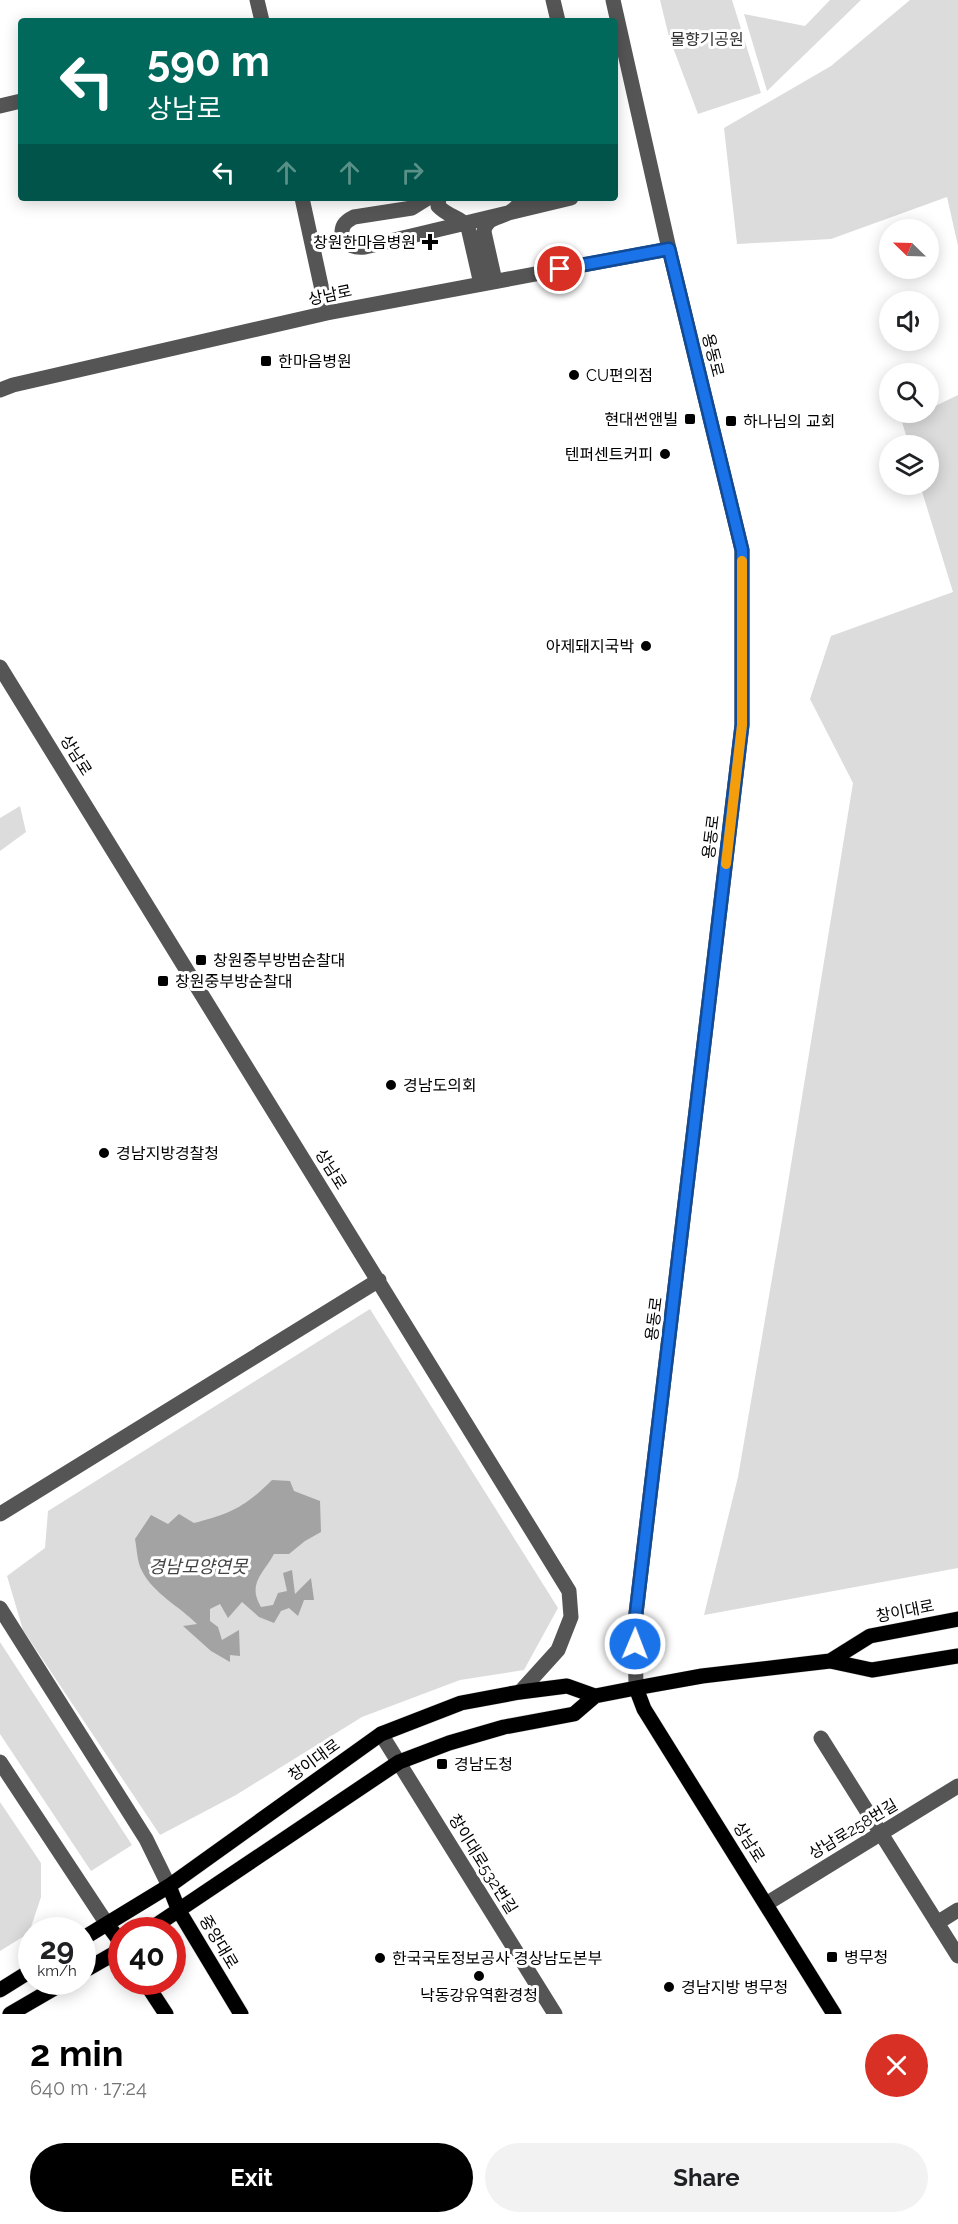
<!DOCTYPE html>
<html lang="en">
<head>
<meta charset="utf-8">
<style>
  :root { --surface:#fff; --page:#f2f2f2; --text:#202124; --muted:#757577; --accent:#000 }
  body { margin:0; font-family:Raleway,"Noto Sans KR",sans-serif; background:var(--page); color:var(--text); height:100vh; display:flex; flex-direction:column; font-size:22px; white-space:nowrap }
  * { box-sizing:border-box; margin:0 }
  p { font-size:20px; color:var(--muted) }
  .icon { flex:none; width:33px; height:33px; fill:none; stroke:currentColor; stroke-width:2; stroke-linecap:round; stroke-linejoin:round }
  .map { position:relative; height:2014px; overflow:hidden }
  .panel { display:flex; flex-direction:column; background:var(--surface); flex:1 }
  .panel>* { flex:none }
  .top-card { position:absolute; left:18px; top:18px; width:600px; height:183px; border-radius:6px; box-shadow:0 3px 15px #0003; background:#00695c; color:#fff; overflow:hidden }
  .needle { width:39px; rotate:293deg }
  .fabs { position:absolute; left:879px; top:219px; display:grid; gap:12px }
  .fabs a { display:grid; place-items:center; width:60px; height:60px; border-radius:50%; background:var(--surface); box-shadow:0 3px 15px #0003; font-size:30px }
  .speed { position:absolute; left:18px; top:1917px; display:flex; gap:12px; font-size:30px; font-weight:700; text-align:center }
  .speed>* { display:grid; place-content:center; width:78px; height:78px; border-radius:50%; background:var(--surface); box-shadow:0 3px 15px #0003; line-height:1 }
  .speed small { font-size:15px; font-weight:400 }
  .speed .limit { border:9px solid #d22; background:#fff; color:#111 }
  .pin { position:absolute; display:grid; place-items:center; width:51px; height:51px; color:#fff; margin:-26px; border:3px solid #fff; border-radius:50%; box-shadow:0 2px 6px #0007 }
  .me { position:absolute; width:66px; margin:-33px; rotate:1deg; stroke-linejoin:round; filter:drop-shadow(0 0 4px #0008) }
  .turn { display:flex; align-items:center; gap:21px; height:126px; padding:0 30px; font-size:27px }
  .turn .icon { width:78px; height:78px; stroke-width:2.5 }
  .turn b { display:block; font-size:42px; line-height:51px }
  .lanes { display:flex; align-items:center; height:57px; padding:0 30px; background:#0003; justify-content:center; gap:30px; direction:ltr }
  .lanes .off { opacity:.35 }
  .round { display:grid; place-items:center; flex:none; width:63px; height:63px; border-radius:32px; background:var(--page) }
  .summary { display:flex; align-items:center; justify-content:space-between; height:102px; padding:0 30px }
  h1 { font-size:36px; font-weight:700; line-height:45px; color:var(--accent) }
  .primary-button { display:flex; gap:12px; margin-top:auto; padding:12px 30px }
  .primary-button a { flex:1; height:69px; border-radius:36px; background:var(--accent); color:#fff; font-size:24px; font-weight:700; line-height:69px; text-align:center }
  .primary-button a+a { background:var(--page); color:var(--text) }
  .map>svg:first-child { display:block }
</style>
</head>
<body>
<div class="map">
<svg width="958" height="2014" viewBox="0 0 958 2014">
  <rect width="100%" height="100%" fill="#fff"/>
  <path fill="#dcdcdc" d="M660,0H732L761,93L698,114L669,37Z
    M830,0H861L767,91L744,14L805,26Z
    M910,0H958V246L947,197L831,239L737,244L724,128L831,66Z
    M958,395V1568L704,1615L738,1477L782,1220L853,783L810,699L831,636L953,592L920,485L928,484V446L909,445L902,422L922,413L928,412L929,409Z
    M20,806L26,832L0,851V818Z
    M370,1309L558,1608L524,1670L460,1680L362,1717L236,1795L160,1835L23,1630L7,1576L45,1548L48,1511Z
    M0,1642L132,1845L91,1871L0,1734Z
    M0,1802L41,1863V1897L29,1933L0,1951Z"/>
  <path fill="#a3a3a3" d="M272,1480L290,1481L294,1491L320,1501L321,1532L305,1541L289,1554H274C263,1574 247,1584 261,1607L273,1605L278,1593L287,1591L283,1573L292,1570L295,1594L311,1578L314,1600H304L298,1616L289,1608L281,1611L274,1623L259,1617L242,1602L228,1618L220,1604L210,1609V1621L218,1627L222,1640L239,1630L240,1656L230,1655V1662L211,1651L183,1626L197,1624C179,1606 154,1594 142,1571C137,1562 137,1549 135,1539L151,1515L168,1524L179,1514L194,1523C230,1514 245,1507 272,1480Z"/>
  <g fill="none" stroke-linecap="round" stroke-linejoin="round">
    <g stroke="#dbdbdb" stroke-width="16">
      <path id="major" d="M830,1661L870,1636L958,1619
        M636,1688L644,1709L834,2014
        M169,1886L179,1911L241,2014
        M107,1924L122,1944
        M149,1930L399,1762L449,1743L504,1727L574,1714L595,1696L636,1688L702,1676L830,1661L872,1670L958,1656
        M82,1939L169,1886L381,1734L461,1703L520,1692L567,1686L595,1696
        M82,1972L122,1949
        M145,1982L166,2014
        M0,1990L32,1970
        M10,2014L65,1982"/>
    </g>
    <path stroke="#555" stroke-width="15" d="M257,0L262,21
      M553,0L558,21
      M613,0L669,249L742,550V725L635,1622L636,1688
      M0,106L21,101
      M302,198L327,313
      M428,198L412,208L354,217C344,222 341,226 342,238C349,246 354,248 365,247L571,198
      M439,198L438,206C448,217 461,217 468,227L481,284
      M495,281L484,232C486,217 498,219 510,212C516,209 520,203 524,198
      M0,390L13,385L327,313L669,249
      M0,667L569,1591L571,1617L558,1650L520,1692
      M0,1514L379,1280
      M0,1608L146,1839L169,1886
      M381,1734L555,2014
      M821,1738L958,1956
      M0,1762L107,1924
      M766,1904L958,1786
      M937,1923L958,1910"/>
    <use href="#major" stroke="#000" stroke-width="15"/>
  </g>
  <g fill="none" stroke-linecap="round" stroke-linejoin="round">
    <g stroke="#114b97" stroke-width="15">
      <path id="route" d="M560,269L669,249L742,550V725L635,1622V1644"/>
    </g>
    <use href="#route" stroke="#1a73e8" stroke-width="10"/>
    <path stroke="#f59e0b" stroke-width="10" d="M726,864L742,725V561"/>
  </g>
  <g fill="#000" stroke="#fff" stroke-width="2">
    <path d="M427 233h6v6h6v6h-6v6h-6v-6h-6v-6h6z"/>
    <rect x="260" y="355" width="12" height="12" rx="3"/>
    <circle cx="574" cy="375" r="6"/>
    <rect x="684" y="413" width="12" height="12" rx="3"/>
    <rect x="725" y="415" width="12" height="12" rx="3"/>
    <circle cx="665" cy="454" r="6"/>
    <circle cx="646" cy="646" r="6"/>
    <rect x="195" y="954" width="12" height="12" rx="3"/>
    <rect x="157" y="975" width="12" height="12" rx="3"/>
    <circle cx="391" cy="1085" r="6"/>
    <circle cx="104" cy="1153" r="6"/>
    <rect x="436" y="1758" width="12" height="12" rx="3"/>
    <rect x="826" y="1951" width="12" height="12" rx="3"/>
    <circle cx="380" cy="1958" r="6"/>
    <circle cx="479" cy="1976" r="6"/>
    <circle cx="669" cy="1987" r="6"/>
  </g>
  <g text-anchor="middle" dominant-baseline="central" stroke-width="6" stroke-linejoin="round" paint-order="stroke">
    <g font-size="16" fill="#333" stroke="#fff">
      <text x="707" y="39">물향기공원</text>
    </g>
    <g font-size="16" fill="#000" stroke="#fff" text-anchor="start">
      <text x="416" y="242" text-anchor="end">창원한마음병원</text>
      <text x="278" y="361">한마음병원</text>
      <text x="586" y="375">CU편의점</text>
      <text x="678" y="419" text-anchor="end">현대썬앤빌</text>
      <text x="743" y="421">하나님의 교회</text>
      <text x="653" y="454" text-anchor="end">텐퍼센트커피</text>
      <text x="634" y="646" text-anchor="end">아제돼지국박</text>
      <text x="213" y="960">창원중부방범순찰대</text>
      <text x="175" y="981">창원중부방순찰대</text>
      <text x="403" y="1085">경남도의회</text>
      <text x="116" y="1153">경남지방경찰청</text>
      <text x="454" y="1764">경남도청</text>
      <text x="844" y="1957">병무청</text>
      <text x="392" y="1958">한국국토정보공사 경상남도본부</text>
      <text x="681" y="1987">경남지방 병무청</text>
      <text x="479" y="1995" text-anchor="middle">낙동강유역환경청</text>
    </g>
    <g font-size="16" fill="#000" stroke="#fff">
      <text transform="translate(330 295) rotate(-12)">상남로</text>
      <text transform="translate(713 355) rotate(76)">용동로</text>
      <text transform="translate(76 755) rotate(58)">상남로</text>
      <text transform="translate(711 837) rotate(-83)">용동로</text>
      <text transform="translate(331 1169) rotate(58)">상남로</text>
      <text transform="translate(654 1319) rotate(-83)">용동로</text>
      <text transform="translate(905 1611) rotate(-11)">창이대로</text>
      <text transform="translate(314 1760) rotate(-36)">창이대로</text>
      <text transform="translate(853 1829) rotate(-31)">상남로258번길</text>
      <text transform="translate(749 1842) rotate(58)">상남로</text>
      <text transform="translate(483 1864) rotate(58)">창이대로532번길</text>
      <text transform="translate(219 1942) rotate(59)">중앙대로</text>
    </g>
    <g font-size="18" font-style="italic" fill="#444" stroke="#fff">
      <text x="198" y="1566">경남모양연못</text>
    </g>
  </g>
</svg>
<div class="fabs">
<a><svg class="needle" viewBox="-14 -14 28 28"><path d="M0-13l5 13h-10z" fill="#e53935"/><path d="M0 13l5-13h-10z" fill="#757577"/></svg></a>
<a><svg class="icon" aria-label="sound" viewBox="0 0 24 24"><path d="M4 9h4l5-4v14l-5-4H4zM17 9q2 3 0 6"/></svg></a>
<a><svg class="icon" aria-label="search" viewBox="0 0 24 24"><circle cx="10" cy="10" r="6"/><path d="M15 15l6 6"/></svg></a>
<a><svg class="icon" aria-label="layers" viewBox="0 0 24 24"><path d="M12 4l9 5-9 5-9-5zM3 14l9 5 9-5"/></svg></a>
</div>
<div class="speed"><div>29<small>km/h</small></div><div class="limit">40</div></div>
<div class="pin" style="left:560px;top:269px;background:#d93025"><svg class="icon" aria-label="arrive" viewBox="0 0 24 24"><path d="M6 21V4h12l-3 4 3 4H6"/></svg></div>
<svg class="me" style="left:635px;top:1644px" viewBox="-20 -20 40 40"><circle r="17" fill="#1a73e8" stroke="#fff" stroke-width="3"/><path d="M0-11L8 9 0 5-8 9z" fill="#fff"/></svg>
<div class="top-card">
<div class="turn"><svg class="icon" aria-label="left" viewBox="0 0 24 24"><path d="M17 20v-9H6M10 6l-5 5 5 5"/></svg><div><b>590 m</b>상남로</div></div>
<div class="lanes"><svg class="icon" aria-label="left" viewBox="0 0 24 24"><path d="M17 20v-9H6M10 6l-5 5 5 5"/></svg><svg class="icon off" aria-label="ahead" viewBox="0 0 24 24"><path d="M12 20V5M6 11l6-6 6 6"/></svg><svg class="icon off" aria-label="ahead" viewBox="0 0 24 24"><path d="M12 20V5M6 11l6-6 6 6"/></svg><svg class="icon off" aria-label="right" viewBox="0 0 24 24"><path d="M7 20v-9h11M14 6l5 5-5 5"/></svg></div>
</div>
</div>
<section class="panel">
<div class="summary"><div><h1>2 min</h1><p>640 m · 17:24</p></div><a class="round" style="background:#d93025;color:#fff"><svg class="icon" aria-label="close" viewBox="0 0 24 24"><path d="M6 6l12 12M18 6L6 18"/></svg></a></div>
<div class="primary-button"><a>Exit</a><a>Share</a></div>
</section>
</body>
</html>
